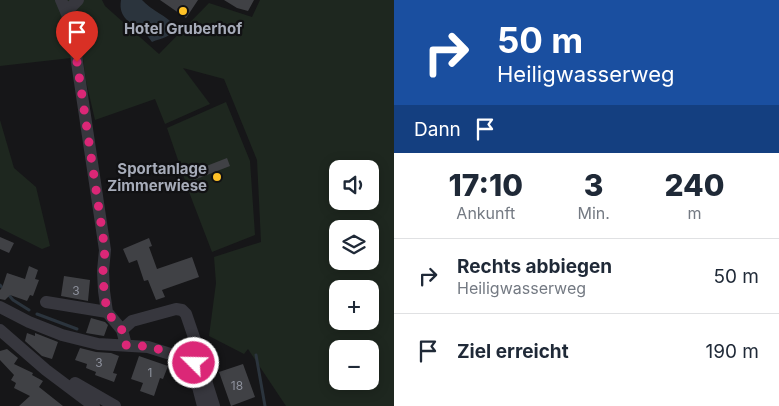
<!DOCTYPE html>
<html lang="de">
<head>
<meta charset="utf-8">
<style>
  :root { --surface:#fff; --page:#f6f6f7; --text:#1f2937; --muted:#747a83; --line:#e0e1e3 }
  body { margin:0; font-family:Inter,sans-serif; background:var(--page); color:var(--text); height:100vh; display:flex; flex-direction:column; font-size:19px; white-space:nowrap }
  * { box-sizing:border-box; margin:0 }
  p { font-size:16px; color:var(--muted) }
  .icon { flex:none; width:28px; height:28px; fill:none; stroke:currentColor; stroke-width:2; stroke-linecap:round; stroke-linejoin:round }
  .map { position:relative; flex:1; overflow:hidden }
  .drawer { display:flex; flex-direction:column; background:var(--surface); width:385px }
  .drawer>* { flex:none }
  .top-card { background:#1a4fa0; color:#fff; overflow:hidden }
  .buttons { position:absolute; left:329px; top:160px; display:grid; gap:10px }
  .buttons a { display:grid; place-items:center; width:50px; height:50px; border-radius:10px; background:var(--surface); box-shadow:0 2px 12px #0003; font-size:25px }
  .pin { position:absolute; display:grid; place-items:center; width:42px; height:42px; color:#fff; margin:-51px -21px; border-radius:50% 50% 50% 0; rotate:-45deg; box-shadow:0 0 5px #0007 }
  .pin .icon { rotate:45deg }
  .me { position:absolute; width:55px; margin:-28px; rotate:293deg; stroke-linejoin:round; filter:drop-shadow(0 0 4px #0008) }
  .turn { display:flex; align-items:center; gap:18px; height:105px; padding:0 20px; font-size:22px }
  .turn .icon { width:65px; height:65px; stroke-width:2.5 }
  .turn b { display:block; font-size:35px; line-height:42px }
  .then { display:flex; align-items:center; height:48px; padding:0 20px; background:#0003; gap:10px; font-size:19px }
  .eta { display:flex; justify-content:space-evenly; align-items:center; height:85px; text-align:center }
  .eta b { font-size:30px; font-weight:800; line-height:35px }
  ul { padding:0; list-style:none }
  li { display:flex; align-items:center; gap:15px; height:75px; padding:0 20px; border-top:1px solid var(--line) }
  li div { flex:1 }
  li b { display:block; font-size:19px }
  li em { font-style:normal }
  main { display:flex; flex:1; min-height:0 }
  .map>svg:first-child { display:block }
</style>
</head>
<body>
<main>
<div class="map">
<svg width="394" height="406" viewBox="0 0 394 406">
  <rect width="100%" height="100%" fill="#161618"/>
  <path fill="#1e271f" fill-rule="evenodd" d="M0,0H58L70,36L71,58L0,66Z
    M67,0H102L105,6L159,54L209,3L252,17L260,0H394V406H286L248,349L244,354L209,336L216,283L214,257L261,242L257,160L224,79L183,68L210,104L165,124L155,99L95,120L86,81L79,29ZM338,169H370V201H338ZM338,229H370V261H338ZM338,289H370V321H338ZM338,349H370V381H338Z
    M226,102L250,161L255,235L212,252L189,192L167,128Z
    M0,120L14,168L36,187L50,246L42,249L0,228Z"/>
  <path fill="#2b343d" d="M121,0H142C152,11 166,15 176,27C173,37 161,38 152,42C149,38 147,35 144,32C131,22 118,19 121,0Z"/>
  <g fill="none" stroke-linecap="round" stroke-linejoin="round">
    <path stroke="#2b343d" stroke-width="3" d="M0,285L13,300L29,310
      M37,314L77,329
      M256,355L265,406"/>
  </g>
  <path fill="#404145" d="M160,0H198L186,18Z
    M224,0H254L248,11L237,8Z
    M227,158L230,166L194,180L191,172Z
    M0,237L14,243L9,253L0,249Z
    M149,238L152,246L149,247L157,269L192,257L199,277L162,290L165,297L156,300L148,280L144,281L137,260L129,263L123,249Z
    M29,266L38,270L35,279L39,280L33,296L30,295L27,301L10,295L5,300L0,299V290L2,288L7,273L25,279Z
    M64,276L90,280L88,301L61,296Z
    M91,318L105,322L108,325L104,336L86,333Z
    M27,333L35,336V333L58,342L52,359L42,356L25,341Z
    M80,348L96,352L111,353L119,356L113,373L117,374L114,382L95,375L96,372L86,368L87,364L75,360Z
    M7,349L18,358L14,364L33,373L32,375L43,381L39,387L63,406H19L30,396L14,388L16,383L11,380L14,375L0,360V351Z
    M139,356L168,366L163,379L160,378L154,396L140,391L143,383L131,379Z
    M243,364L255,397L231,406L219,372Z"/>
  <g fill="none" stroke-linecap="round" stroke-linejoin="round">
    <path stroke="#37373e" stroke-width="12" d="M61,0L73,28L75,39L77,62L105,250L103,271L104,291L107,312L122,330L126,345
      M66,12L78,0
      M46,302L107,312
      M0,307L29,322L62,335L98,344L148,347L183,358L194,363L203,371
      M0,330L46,370L94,406
      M122,330L132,321L176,309L182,310L186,314L199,352L203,371L214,406
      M183,358L188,370L197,383L203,406
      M75,383L115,406"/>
  </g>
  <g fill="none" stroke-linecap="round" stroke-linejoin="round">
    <path stroke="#db2777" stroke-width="9" stroke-dasharray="0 16.2" d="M77,62L105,250L103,271L104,291L107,312L122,330L126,345C149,345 174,352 194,363"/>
  </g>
  <g fill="#ffc227" stroke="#111113" stroke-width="2">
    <circle cx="183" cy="11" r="5"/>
    <circle cx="217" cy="177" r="5"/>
  </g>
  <g text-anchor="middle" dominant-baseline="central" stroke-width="4.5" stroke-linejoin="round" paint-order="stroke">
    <g font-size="12" fill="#8d919c">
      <text x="76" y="290">3</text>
      <text x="99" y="362">3</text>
      <text x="150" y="372">1</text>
      <text x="237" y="385">18</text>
    </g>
    <g font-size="15" font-weight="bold" fill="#a7acb9" stroke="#111113">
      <text x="183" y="28">Hotel Gruberhof</text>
      <text x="207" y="168" text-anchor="end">Sportanlage<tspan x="207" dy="17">Zimmerwiese</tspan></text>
    </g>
  </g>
</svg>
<div class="buttons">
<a><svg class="icon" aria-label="sound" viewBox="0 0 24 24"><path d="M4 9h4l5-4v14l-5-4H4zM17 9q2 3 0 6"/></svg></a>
<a><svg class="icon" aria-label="layers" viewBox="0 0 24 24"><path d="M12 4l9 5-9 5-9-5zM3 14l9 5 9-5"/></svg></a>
<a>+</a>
<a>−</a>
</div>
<div class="pin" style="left:77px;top:62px;background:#d93025"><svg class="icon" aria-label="arrive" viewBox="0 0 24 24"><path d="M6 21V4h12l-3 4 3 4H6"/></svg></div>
<svg class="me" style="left:194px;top:363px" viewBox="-20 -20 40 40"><circle r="17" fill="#db2777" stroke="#fff" stroke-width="3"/><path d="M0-11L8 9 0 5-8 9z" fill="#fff"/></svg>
</div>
<section class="drawer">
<div class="top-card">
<div class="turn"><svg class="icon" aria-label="right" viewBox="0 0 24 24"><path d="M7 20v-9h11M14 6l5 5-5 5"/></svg><div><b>50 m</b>Heiligwasserweg</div></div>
<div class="then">Dann<svg class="icon" aria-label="arrive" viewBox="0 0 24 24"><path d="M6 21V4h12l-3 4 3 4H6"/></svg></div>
</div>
<div class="eta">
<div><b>17:10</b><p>Ankunft</p></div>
<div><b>3</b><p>Min.</p></div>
<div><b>240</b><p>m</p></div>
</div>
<ul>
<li><svg class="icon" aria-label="right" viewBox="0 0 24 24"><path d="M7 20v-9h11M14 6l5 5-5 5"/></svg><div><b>Rechts abbiegen</b><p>Heiligwasserweg</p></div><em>50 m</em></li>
<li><svg class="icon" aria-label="arrive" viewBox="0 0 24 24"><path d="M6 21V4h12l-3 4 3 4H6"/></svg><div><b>Ziel erreicht</b></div><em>190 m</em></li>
</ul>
</section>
</main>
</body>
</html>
